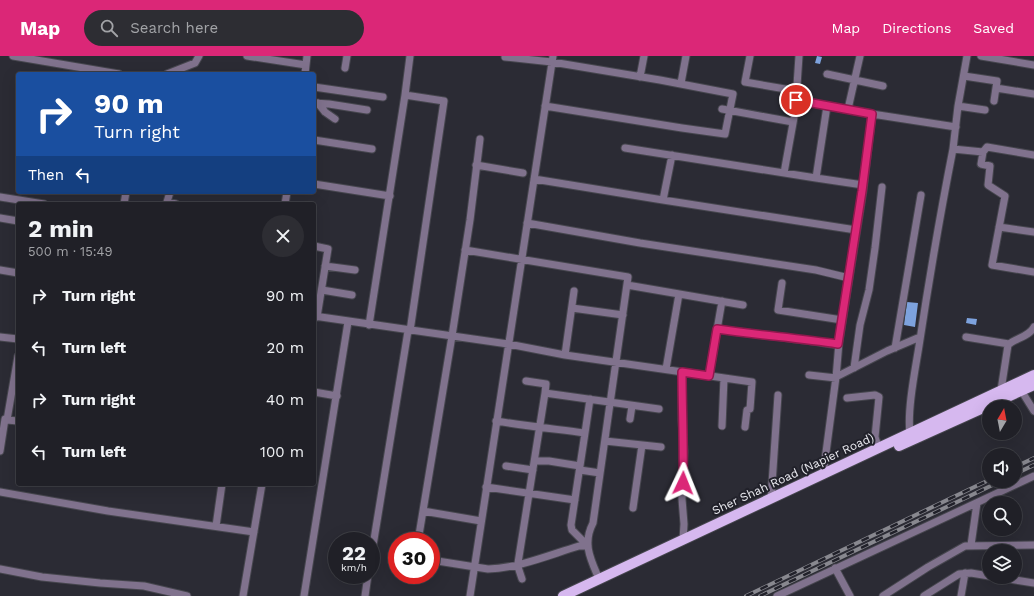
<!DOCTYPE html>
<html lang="en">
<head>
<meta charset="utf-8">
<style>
  :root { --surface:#202027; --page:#2d2d33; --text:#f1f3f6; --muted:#a2a3a7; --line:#3d3e44; --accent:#db2777 }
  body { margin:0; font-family:"Work Sans",sans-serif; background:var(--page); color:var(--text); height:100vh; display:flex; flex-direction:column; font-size:15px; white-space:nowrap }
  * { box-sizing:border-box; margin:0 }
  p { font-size:13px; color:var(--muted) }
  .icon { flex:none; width:22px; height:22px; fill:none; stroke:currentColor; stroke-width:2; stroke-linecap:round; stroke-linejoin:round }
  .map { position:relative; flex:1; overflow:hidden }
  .panel { position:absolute; left:16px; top:146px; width:300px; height:284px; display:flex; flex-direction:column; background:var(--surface); border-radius:4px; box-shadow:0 4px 16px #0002,0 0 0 1px var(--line) }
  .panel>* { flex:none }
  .top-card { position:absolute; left:16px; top:16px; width:300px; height:122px; border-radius:4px; box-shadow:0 4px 16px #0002,0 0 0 1px var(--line); background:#1a4fa0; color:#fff; overflow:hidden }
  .needle { width:26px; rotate:10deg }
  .fabs { position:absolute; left:982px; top:344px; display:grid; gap:8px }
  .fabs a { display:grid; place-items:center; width:40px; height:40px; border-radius:50%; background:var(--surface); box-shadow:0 4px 16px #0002,0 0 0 1px var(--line); font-size:20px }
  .speed { position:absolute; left:328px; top:476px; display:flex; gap:8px; font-size:20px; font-weight:700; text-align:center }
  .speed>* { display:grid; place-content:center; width:52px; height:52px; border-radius:50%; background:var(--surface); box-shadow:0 4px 16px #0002,0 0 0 1px var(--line); line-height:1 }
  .speed small { font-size:10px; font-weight:400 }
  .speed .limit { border:6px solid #d22; background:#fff; color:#111 }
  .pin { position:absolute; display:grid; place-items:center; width:34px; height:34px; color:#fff; margin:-17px; border:2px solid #fff; border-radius:50%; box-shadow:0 1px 4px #0007 }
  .me { position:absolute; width:44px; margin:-22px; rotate:2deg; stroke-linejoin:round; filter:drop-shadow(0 0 3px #0008) }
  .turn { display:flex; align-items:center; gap:14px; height:84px; padding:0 12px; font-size:18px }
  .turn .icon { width:52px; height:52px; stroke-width:2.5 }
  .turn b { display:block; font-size:28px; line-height:34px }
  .then { display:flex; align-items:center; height:38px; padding:0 12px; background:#0003; gap:8px; font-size:15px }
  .round { display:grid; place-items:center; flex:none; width:42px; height:42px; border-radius:21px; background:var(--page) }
  .headline { display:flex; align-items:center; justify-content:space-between; height:68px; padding:0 12px }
  h1 { font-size:24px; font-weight:700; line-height:30px }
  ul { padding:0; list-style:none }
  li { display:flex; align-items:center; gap:12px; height:52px; padding:0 12px }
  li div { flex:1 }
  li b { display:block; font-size:15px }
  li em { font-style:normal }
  header { display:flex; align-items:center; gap:24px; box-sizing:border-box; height:56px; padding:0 20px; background:var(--accent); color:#fff }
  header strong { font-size:19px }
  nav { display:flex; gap:22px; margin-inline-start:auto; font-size:14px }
  .search { width:280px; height:36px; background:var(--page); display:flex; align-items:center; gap:10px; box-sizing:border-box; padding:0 14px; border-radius:22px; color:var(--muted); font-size:15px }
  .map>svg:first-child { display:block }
</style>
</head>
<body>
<header>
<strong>Map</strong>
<div class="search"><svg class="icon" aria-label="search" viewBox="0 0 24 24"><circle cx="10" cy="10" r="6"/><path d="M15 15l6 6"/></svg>Search here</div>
<nav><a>Map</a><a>Directions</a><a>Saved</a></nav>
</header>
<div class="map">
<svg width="1034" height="540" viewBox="0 0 1034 540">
  <rect width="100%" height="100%" fill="#2b2b34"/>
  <path fill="#7da2dd" d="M817,0L822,1L820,8L815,7Z
    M907,246L918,247L915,271L904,269Z
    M967,262L977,263L976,269L966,267Z"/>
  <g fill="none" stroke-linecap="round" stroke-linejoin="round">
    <g stroke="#46464e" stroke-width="9">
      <path id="minor" d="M13,0L119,18
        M247,0L306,9
        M750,0L745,26L797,35
        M799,0L796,44L872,58
        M967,0L958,50L953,93L983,96L981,108L990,110L988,129L1005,140L992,209L1034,216
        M981,0L1034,9
        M505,1L552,6L660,24L733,38L725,78L682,72L545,50
        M345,12L347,0
        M167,18L195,7L199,0
        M305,18L307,0
        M827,18L883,30
        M964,20L997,25L994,45
        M640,21L644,0
        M681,27L686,0
        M314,31L383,41
        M996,32L1034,38
        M405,39L410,0
        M314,47L329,48L367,54
        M318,47L325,56L335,63
        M827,50L816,122L863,129
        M958,50L985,54
        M722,53L793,66
        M848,53L860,0
        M314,84L372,93
        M625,92L816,122
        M983,96L987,91L1034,99
        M672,99L663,144L856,174
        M476,109L523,117
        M784,117L797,45
        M534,123L663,144
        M314,128L390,140
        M170,136L167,146L176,148
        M0,141L44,148
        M124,148L126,136
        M285,148L287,136
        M0,162L18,165
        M527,167L640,187L816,214L849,222
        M999,171L1034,176
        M314,190L328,193L317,261
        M465,194L628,221L593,467C582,488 591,504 599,523
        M325,210L355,214
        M0,214L18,217
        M782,227L778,254L842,264
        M627,229L743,249
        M322,234L352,239
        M574,235L565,299L752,326L750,353L747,354L745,371
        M572,252L623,259
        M314,260L508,288L565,299
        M369,269L405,39L444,45L410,275
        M717,273C758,279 798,282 838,289
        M0,281L18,283
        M966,281L1009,288
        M895,292L921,139
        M18,300L7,364L18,365
        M854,312L860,269L869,234L875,192L882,131
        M666,313L679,238
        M682,316V365L684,395L682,443L684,468L683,484
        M809,319L836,322L839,286L863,135L872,58L956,71
        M709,320L722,245
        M526,325L546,328L545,337L659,353
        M1019,331L1034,355
        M1001,334L1008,289C1015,282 1029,281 1034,271
        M314,336L337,340
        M847,342L875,339L879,341L875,381L879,393
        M630,363L632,350
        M496,365C526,370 555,373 585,377L590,343
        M722,370L724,322
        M585,377L571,469L572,474L588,490
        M910,378C907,354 915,315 919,290C929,224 940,159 953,93
        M605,385L661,391
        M0,395L5,363
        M535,405H549L580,410
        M506,410L533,414
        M580,414L600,417
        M823,419L836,321L887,295L920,281
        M486,431L575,444
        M0,436L108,455L254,476
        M771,443L778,339
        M633,452L642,389
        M423,455L481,465
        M216,470L222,428
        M418,485L452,280L470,164L480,83
        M971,489L977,447
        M371,502L408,275
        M431,504L488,513C519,512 549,499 579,490H588
        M835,512L850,540
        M0,513L42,521L100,527L144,530L187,540
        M996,521L1034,527
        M522,523L518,511V507L545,337
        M243,540L262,428
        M304,540L348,266
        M365,540L368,519
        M470,540L553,0
        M777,540L1034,420
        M883,540L928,511L965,490L1034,489
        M924,540L959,518L971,517L989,520
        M961,540L965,517"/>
    </g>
    <g stroke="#46464e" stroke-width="12">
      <path id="primary" d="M899,390L1034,329
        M563,540L1034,319"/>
    </g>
    <use href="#minor" stroke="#80728d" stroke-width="7"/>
    <use href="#primary" stroke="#d6b8ef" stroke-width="10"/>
    <g stroke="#88888f" stroke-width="4">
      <path id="rail" d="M1015,411L1034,402
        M1015,418L1034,409
        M746,540L989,424
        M760,540L1001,425"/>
    </g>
    <use href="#rail" stroke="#21212a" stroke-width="2.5" stroke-dasharray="8" stroke-linecap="butt"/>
  </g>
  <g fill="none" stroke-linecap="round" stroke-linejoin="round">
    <g stroke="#8e194d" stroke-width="10">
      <path id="route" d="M683,427C684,390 682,353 682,316L709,320L717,273C758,279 798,282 838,288L862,135L872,58L796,44"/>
    </g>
    <use href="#route" stroke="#db2777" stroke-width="7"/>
  </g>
  <g text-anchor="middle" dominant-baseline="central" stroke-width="4" stroke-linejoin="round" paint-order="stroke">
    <g font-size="12" fill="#e9e9ef" stroke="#21212a">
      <text transform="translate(793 418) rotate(-25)">Sher Shah Road (Napier Road)</text>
    </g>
  </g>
</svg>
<div class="fabs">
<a><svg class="needle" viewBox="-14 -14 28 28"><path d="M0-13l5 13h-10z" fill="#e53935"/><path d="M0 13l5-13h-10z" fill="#a2a3a7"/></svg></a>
<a><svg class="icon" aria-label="sound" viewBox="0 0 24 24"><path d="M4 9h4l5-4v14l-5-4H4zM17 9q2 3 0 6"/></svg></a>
<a><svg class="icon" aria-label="search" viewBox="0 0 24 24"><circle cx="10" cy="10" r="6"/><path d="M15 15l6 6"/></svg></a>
<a><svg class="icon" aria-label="layers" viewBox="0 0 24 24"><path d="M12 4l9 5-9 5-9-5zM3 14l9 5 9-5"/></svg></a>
</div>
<div class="speed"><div>22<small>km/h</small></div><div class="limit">30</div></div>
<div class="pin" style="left:796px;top:44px;background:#d93025"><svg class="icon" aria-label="arrive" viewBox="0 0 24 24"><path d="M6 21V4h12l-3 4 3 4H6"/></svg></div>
<svg class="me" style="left:683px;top:427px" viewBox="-20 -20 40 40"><path d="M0-17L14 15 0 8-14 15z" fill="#db2777" stroke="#fff" stroke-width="4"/></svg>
<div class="top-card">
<div class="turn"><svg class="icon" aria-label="right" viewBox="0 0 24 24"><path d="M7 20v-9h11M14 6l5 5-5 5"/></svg><div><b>90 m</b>Turn right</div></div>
<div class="then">Then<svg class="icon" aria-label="left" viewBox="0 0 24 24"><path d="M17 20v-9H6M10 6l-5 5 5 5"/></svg></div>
</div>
<section class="panel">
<div class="headline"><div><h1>2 min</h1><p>500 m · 15:49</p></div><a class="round"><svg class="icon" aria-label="close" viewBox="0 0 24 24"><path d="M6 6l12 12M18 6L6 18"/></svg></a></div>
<ul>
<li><svg class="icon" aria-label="right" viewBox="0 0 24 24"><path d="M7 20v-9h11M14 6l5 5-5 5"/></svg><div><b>Turn right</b></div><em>90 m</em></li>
<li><svg class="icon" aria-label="left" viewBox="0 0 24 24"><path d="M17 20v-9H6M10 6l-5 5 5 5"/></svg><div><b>Turn left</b></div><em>20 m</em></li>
<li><svg class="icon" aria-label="right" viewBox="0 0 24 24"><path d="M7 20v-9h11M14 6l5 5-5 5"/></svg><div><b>Turn right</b></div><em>40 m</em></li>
<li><svg class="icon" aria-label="left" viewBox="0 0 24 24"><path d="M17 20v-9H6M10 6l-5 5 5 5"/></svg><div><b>Turn left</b></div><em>100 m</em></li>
</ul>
</section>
</div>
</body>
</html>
